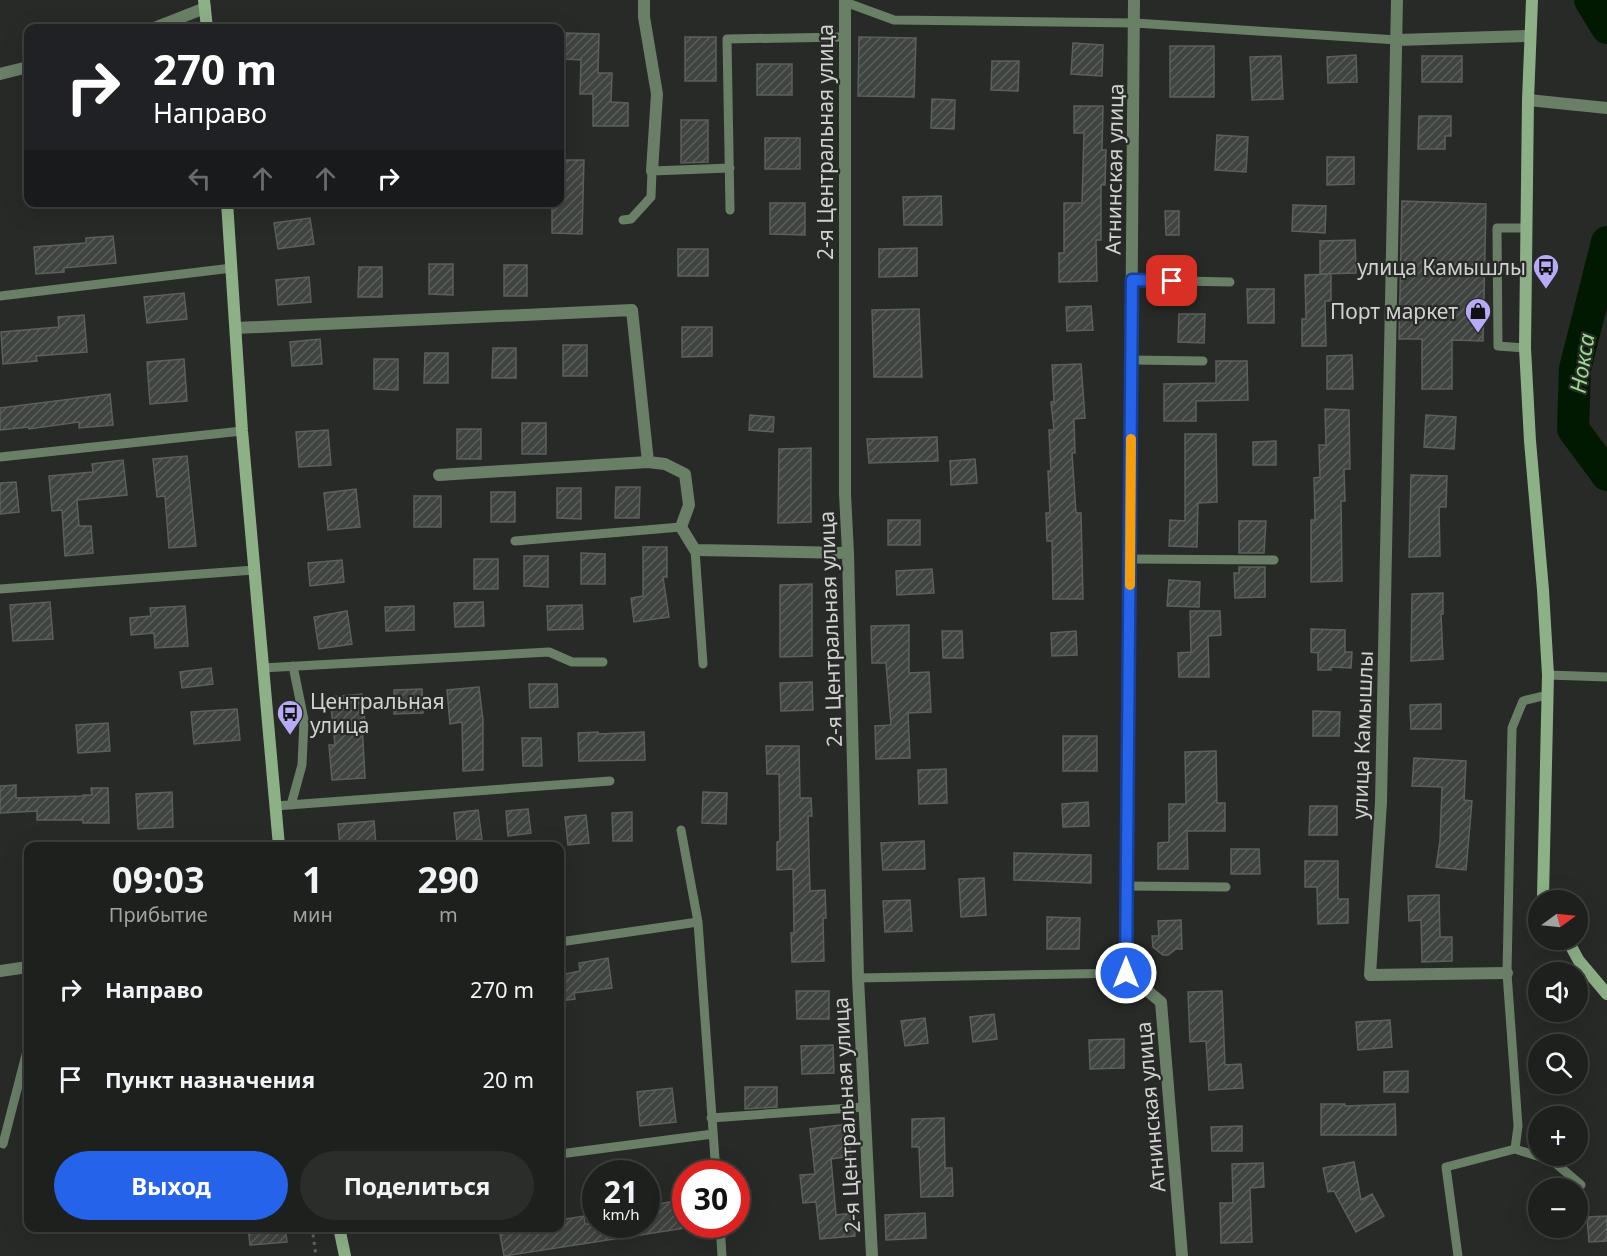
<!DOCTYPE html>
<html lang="ru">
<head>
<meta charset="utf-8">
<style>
  :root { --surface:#1d201c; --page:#2a2d29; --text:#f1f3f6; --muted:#a0a3a3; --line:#3b3e3b; --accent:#2563eb }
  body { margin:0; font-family:"Noto Sans",sans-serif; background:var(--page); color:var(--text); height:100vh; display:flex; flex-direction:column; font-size:22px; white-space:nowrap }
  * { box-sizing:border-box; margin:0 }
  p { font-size:20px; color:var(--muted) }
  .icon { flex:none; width:33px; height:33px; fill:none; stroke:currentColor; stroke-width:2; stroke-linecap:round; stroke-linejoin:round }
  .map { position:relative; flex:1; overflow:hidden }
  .drawer { position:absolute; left:24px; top:842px; width:540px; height:390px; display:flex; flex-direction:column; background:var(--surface); border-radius:12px; box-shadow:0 6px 24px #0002,0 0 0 2px var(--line) }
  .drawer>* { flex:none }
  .hud { position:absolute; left:24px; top:24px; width:540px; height:183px; border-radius:12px; box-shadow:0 6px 24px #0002,0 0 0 2px var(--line); background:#202124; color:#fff; overflow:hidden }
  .needle { width:39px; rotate:75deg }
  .buttons { position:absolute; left:1528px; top:890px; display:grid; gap:12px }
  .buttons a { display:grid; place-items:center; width:60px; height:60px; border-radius:50%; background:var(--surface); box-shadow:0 6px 24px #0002,0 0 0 2px var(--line); font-size:30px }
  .speed { position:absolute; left:582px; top:1160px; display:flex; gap:12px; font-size:30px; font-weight:700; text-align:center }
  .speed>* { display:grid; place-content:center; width:78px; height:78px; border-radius:50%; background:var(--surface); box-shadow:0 6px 24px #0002,0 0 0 2px var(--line); line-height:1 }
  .speed small { font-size:15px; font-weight:400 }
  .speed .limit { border:9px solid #d22; background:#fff; color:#111 }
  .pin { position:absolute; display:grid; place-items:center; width:51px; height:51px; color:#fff; margin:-26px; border-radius:12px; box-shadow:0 3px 9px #0006 }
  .me { position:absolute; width:66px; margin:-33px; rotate:0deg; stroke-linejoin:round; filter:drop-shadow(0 0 4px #0008) }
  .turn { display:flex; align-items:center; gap:21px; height:126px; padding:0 30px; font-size:27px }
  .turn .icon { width:78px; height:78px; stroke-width:2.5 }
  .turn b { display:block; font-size:42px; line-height:51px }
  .lanes { display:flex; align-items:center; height:57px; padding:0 30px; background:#0003; justify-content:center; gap:30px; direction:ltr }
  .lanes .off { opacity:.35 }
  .eta { display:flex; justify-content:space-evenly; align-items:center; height:102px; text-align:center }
  .eta b { font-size:36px; font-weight:700; line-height:42px }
  .cta { display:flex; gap:12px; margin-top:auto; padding:12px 30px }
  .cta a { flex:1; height:69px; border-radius:36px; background:var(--accent); color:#fff; font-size:24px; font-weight:700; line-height:69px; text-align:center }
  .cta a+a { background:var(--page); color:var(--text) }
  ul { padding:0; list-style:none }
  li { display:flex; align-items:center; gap:18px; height:90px; padding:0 30px }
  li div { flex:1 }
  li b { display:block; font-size:22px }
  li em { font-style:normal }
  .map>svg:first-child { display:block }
</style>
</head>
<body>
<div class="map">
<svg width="1607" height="1256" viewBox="0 0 1607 1256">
  <defs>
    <pattern id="building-hatch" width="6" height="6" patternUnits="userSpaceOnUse" patternTransform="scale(1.5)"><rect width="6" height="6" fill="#404440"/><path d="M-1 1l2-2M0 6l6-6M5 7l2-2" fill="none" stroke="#5b5e5b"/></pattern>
  </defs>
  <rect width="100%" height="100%" fill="#272a26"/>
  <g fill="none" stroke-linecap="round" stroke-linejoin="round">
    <path stroke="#011900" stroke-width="32" d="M1590,0L1607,28
      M1607,242L1575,369L1573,429L1607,475"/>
  </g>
  <path fill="url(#building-hatch)" stroke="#5c605c" stroke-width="1.5" d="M566,33L599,34L598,73H612L611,102L628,103V126H593V94H580L581,60L565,59Z
    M685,37H716V81H685Z
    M859,37L916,38L914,97L858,96Z
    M1073,43L1103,45L1102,76L1071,74Z
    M1170,46H1214V97H1170Z
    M1356,55L1357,82L1328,83L1327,57Z
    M1281,56L1283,99L1252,100L1250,57Z
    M1422,56H1462V82H1422Z
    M992,61H1019L1018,91L991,90Z
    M757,64H792V95H757Z
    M932,99L955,100L954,129L931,128Z
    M1074,106H1103L1102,150H1106L1105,185H1101V240H1096L1097,281L1059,282V253H1064V203H1082L1084,133H1074Z
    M1419,116H1451V136H1445V149H1418Z
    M681,120H708V162L681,163Z
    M1217,135L1248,137L1246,172L1215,170Z
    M765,138H800V169H765Z
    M1327,157H1354V184L1327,185Z
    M560,160H584L582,234L552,233V205H560Z
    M941,196L942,225H904L903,197Z
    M1402,201L1486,204L1483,341L1452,340V389H1422V339H1399Z
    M770,203H805V235L770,234Z
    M1293,205L1326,206L1325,233L1292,231Z
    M1165,211H1179V235H1166Z
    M310,218L314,244L278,249L274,223Z
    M113,236L116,263L64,268V272L36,274L34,247L86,243V238Z
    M1355,240L1356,273L1320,274V241Z
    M917,248V276L879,277V249Z
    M678,249H708V276H678Z
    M429,264H453V295L429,294Z
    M504,265H527V296H504Z
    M359,267H382V297H358Z
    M1331,274V301H1325L1326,346H1302V319H1306L1305,275Z
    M309,277L311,302L278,305L276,280Z
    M1247,289H1274V323H1248Z
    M184,293L187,319L147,323L144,297Z
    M1091,306L1093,330L1067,331L1066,307Z
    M919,309L922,377H874L872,310Z
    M1179,314H1205L1204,343L1178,342Z
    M84,315L87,352L36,356L37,361L3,364L1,332L59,327L58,317Z
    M682,327H712V356L682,357Z
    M320,339L322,364L292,366L290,342Z
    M563,345H587V376H563Z
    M493,348H516V378H492Z
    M425,353H448V383H424Z
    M1352,355L1353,389H1327V356Z
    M184,359L187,401L150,404L147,362Z
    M374,359H398V390L374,389Z
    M1216,361H1247L1248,400L1196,401V421H1164V384L1216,383Z
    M1081,364L1085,418L1074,419L1075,453H1072L1076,513H1081L1083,599H1053L1052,541H1047L1046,513H1050L1048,471H1051L1049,430H1054L1051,402H1054L1052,365Z
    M110,394L113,425L79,428V422L29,429V427L0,430V408Z
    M1325,409L1349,410L1350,469H1344L1345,501H1341L1342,581L1311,582V520H1315L1314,478L1320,477L1319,445H1326Z
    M750,415L774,417L773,432L749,430Z
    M1426,415L1456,417L1454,449L1424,447Z
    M522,423H546V454H522Z
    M457,429H481V459H457Z
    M328,430L331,465L299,467L296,432Z
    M1185,434H1216L1217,502L1198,503L1197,547L1169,546L1170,520L1185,521Z
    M937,437L938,461L869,463L867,439Z
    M1276,441V465H1253V442Z
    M811,448V522L778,523L779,449Z
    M187,456L196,546L169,548L165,496L157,497L153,459Z
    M975,459L977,483L951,485L950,461Z
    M123,460L127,495L77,500L79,526H91L93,553L65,556L62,510L52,511L49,476L93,472L92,464Z
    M1411,475L1447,476L1446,507H1439L1440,556L1409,557Z
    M16,482L19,512L0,514V483Z
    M616,487H640L639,518H615Z
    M557,488H581V519L557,518Z
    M356,489L360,527L328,530L324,493Z
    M491,492H515V522H491Z
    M414,496H441V527H414Z
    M888,520H920V545H888Z
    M1239,521H1266L1264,553H1239Z
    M643,547H667V577H663L669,617L634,622L631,598L643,596Z
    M581,553L605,554V584H581Z
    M524,556H548V587L524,586Z
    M474,559H498V589H474Z
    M342,560L344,582L310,586L308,563Z
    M1239,567H1265V597L1235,598L1234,573H1239Z
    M932,569L934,593L897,595L896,571Z
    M1169,580L1200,582L1199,607L1167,606Z
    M812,584V656L780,657V585Z
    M1443,593V614H1441L1443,659L1411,661L1412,594Z
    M50,602L53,639L13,641L10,605Z
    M483,602L484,626L455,627L454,603Z
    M582,605L583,629L548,630L547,606Z
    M185,606L188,646L155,648L154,633L131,635L130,618L151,616L150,608Z
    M414,606V630L386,631L385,607Z
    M347,611L352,644L319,649L314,617Z
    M1190,611H1220L1221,635L1208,636L1209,677H1179L1178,653L1191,652Z
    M909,625V673L929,672L931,712L908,713L910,758L876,759L875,726L891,725L886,663H872L871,626Z
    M1311,629L1345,630V652H1352L1351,668L1331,667V670H1318V653L1311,652Z
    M942,631H962L963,658H943Z
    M1076,631L1077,655L1052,656L1051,633Z
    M211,668L213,684L182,688L180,672Z
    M812,682L813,710L781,711L780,683Z
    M529,684H557L558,707L530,708Z
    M479,687L483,720V770L463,771L462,722L450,724L447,690Z
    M422,689L423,713L394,714V690Z
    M362,694L365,722L362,723L365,778L332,780L329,745H335L330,697Z
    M1441,704V729H1411L1410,705Z
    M237,709L240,740L194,744L191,712Z
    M1313,711L1340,712L1339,736H1313Z
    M108,723L110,751L78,753L76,725Z
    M598,732V734L644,732L645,760L579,761L578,733Z
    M1063,736H1097V771H1063Z
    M522,738H541L542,766H523Z
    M766,746H799L800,798H811L812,816H808L810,891L825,890L826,918H823L824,961L792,962L791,933H794L793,869L777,870V842L780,841L779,774H767Z
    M1216,751L1217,803H1225V831H1187L1188,869H1158V843L1169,842V804H1186L1185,752Z
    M1414,758L1466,761L1464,800L1472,801L1466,870L1436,867L1440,841L1442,787L1412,786Z
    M946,769L947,803L919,804L918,770Z
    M16,785V798L83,796V795H92L91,788H108L109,823H83V820H37V811L0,813V786Z
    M172,792L173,827L138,829L136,794Z
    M703,792L727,793L726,824L702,823Z
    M1088,802L1089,826L1063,827L1062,804Z
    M1310,806H1337V835H1309Z
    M528,809L531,833L508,836L506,811Z
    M478,810L482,839L457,842L454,813Z
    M632,812V841H613L612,813Z
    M586,815L589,843L568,845L565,817Z
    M374,821L376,845L340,846L338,824Z
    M924,841L925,869L883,870L881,843Z
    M1231,849H1259L1260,874H1231Z
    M1014,853L1091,855V883L1014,880Z
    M1305,861H1338V899H1348V923L1318,924L1317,887H1305Z
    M984,878L986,915L961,917L959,879Z
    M1439,895L1440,937H1452V961L1422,962L1421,920L1409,921L1408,896Z
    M910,900L912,931L885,932L883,901Z
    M1047,917L1080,918L1079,949H1047Z
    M1181,920L1182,949H1176L1168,955H1163L1153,947L1152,936H1159L1158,921Z
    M608,958L612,988L574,993L575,999L560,1001V975L580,971L579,963Z
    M796,991H829V1019H797Z
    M1222,991L1225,1065L1241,1064L1243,1088L1209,1090L1206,1041L1190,1042L1188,992Z
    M994,1014L997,1039L973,1042L970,1017Z
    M925,1018L928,1043L905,1046L901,1021Z
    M1390,1020L1392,1047L1358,1050L1356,1022Z
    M1124,1039V1068L1090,1069L1089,1040Z
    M833,1045L834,1073L802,1074L801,1046Z
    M1408,1071V1092H1384V1072Z
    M745,1087H777V1107L745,1109Z
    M672,1088L676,1122L640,1126L637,1092Z
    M1321,1104H1345V1106L1395,1104L1396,1135H1321Z
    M944,1118L945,1168H952L953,1196L921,1197L919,1147H912V1119Z
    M847,1124L851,1156L831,1159L836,1215L853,1213L855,1236L820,1239L816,1202L803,1203L800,1175L815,1174L810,1129Z
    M1242,1126V1151H1212L1211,1127Z
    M1354,1162L1361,1200L1372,1194L1384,1216L1356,1232L1334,1191L1328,1192L1323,1168Z
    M1263,1163L1264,1187L1250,1188L1252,1242L1221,1243L1220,1203H1233L1232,1164Z
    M681,1200L686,1228L504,1256L499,1229L560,1227V1220L584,1216L585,1224H646V1206Z
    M925,1213L926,1238L886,1240L885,1215Z
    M1607,1216V1241L1589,1242L1587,1217Z
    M248,1227H285L287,1242L250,1245Z"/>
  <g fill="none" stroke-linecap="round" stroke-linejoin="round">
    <path stroke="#626562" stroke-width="3" stroke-dasharray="3 4.5" stroke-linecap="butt" d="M312,1227L316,1256"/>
    <path stroke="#697f66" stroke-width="9" d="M845,2L894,20L1135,23L1397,40
      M730,210L727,39L844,37
      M623,220L631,219L651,197L652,171L730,168
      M1133,280L1230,282
      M0,296L232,268
      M1525,348L1498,346L1497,228H1526
      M1132,360L1203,361
      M0,457L242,431
      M515,541L681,527
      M695,550L703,664
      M1130,559L1274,560
      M0,589L254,570
      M262,668L549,652L572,662H603
      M1548,675L1607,677
      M291,805L302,765L304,720L293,666
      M275,806L610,781
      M681,830L698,922L716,1173
      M1127,886L1226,887
      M560,942L698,922
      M858,978L1126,973
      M711,1118L865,1107
      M3,1144L28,1047
      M1515,1149L1553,1161L1581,1185
      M560,1154L713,1134
      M720,1224L722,1256
      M1458,1256L1446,1167L1515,1149L1518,1126L1507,973L1512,728L1523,701L1547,695"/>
    <path stroke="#697f66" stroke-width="12" d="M644,0V17L657,94L652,171
      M845,0V494L848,553L858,978L872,1256
      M1134,0L1126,973L1161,1002L1182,1256
      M1397,0L1381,802L1370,975L1507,973
      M154,28L205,8
      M1397,40L1530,36
      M0,74L28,67
      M1528,100L1607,108
      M236,328L632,310L648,462L439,475
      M648,462L665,464L685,474L689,505L681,527L695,550L848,553
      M0,971L28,967"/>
    <path stroke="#8db087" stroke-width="12" d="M204,0L207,28
      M1532,0L1528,100L1525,348L1530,441L1543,590L1548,675L1543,897L1544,900
      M227,202L242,431L279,846
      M1567,939L1579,961L1607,994
      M339,1227L345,1256"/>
  </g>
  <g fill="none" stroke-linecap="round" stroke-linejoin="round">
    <g stroke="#184099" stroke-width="15">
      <path id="route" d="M1126,973L1132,280L1172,281"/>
    </g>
    <use href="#route" stroke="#2563eb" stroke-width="10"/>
    <path stroke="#f59e0b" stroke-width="10" d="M1130,585L1131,439"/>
  </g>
  <defs>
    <g id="bus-pin" transform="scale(1.35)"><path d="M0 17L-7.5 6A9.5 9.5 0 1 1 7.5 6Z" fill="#b7abf8" stroke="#272a26"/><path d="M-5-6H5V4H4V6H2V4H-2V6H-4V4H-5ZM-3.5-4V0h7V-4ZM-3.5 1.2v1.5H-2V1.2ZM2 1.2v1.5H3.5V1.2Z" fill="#111"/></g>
    <g id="shop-pin" transform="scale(1.35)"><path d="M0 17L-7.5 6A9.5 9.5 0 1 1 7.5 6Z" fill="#b7abf8" stroke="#272a26"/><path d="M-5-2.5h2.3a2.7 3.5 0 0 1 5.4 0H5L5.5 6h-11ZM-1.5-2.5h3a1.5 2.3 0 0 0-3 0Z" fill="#111"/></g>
  </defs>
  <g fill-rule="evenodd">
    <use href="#bus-pin" x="1546" y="267"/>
    <use href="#shop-pin" x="1478" y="311"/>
    <use href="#bus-pin" x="290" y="713"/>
  </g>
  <g text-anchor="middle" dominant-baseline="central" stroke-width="4.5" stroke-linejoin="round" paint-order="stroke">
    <g font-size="21" fill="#d0d2d0" stroke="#272a26">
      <text transform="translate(825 142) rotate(-90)">2-я Центральная улица</text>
      <text transform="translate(1114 169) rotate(-89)">Атнинская улица</text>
      <text transform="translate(830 629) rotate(-92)">2-я Центральная улица</text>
      <text transform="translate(1362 735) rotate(-88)">улица Камышлы</text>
      <text transform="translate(1150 1107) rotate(-95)">Атнинская улица</text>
      <text transform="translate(846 1115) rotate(-93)">2-я Центральная улица</text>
    </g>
    <g font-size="21" fill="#d0d2d0" stroke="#272a26" text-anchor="end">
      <text x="1526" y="267">улица Камышлы</text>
      <text x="1458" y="311">Порт маркет</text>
      <text x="310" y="701" text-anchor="start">Центральная<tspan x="310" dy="24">улица</tspan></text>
    </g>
    <g font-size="22" font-style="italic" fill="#97dd8b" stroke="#272a26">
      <text transform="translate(1581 363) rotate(-81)">Нокса</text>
    </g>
  </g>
</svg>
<div class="buttons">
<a><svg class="needle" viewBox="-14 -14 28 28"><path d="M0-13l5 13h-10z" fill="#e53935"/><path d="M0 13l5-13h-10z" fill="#a0a3a3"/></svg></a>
<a><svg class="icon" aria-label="sound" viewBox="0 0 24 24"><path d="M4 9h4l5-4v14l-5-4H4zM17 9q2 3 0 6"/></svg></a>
<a><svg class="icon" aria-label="search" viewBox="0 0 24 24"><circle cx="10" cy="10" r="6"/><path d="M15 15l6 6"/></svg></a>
<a>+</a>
<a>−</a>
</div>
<div class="speed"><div>21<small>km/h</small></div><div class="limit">30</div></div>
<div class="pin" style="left:1172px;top:281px;background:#d93025"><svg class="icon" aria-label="arrive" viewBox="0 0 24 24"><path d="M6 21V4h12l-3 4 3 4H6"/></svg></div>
<svg class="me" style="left:1126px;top:973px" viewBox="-20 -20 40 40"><circle r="17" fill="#2563eb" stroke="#fff" stroke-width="3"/><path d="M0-11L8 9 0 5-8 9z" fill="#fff"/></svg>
<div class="hud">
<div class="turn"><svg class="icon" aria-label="right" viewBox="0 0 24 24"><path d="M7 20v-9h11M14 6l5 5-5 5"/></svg><div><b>270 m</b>Направо</div></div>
<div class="lanes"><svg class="icon off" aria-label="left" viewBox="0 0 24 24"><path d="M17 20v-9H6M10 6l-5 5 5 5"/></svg><svg class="icon off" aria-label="ahead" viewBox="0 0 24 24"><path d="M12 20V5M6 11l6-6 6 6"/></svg><svg class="icon off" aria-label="ahead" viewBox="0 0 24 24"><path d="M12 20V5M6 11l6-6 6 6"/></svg><svg class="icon" aria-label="right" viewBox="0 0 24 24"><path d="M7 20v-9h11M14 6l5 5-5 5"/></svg></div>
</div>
<section class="drawer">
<div class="eta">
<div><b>09:03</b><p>Прибытие</p></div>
<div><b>1</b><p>мин</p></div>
<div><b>290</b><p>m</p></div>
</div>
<ul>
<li><svg class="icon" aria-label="right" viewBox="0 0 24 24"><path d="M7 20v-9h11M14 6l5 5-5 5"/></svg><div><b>Направо</b></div><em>270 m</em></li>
<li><svg class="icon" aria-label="arrive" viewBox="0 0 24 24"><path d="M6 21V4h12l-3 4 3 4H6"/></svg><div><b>Пункт назначения</b></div><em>20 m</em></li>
</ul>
<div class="cta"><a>Выход</a><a>Поделиться</a></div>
</section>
</div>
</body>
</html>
